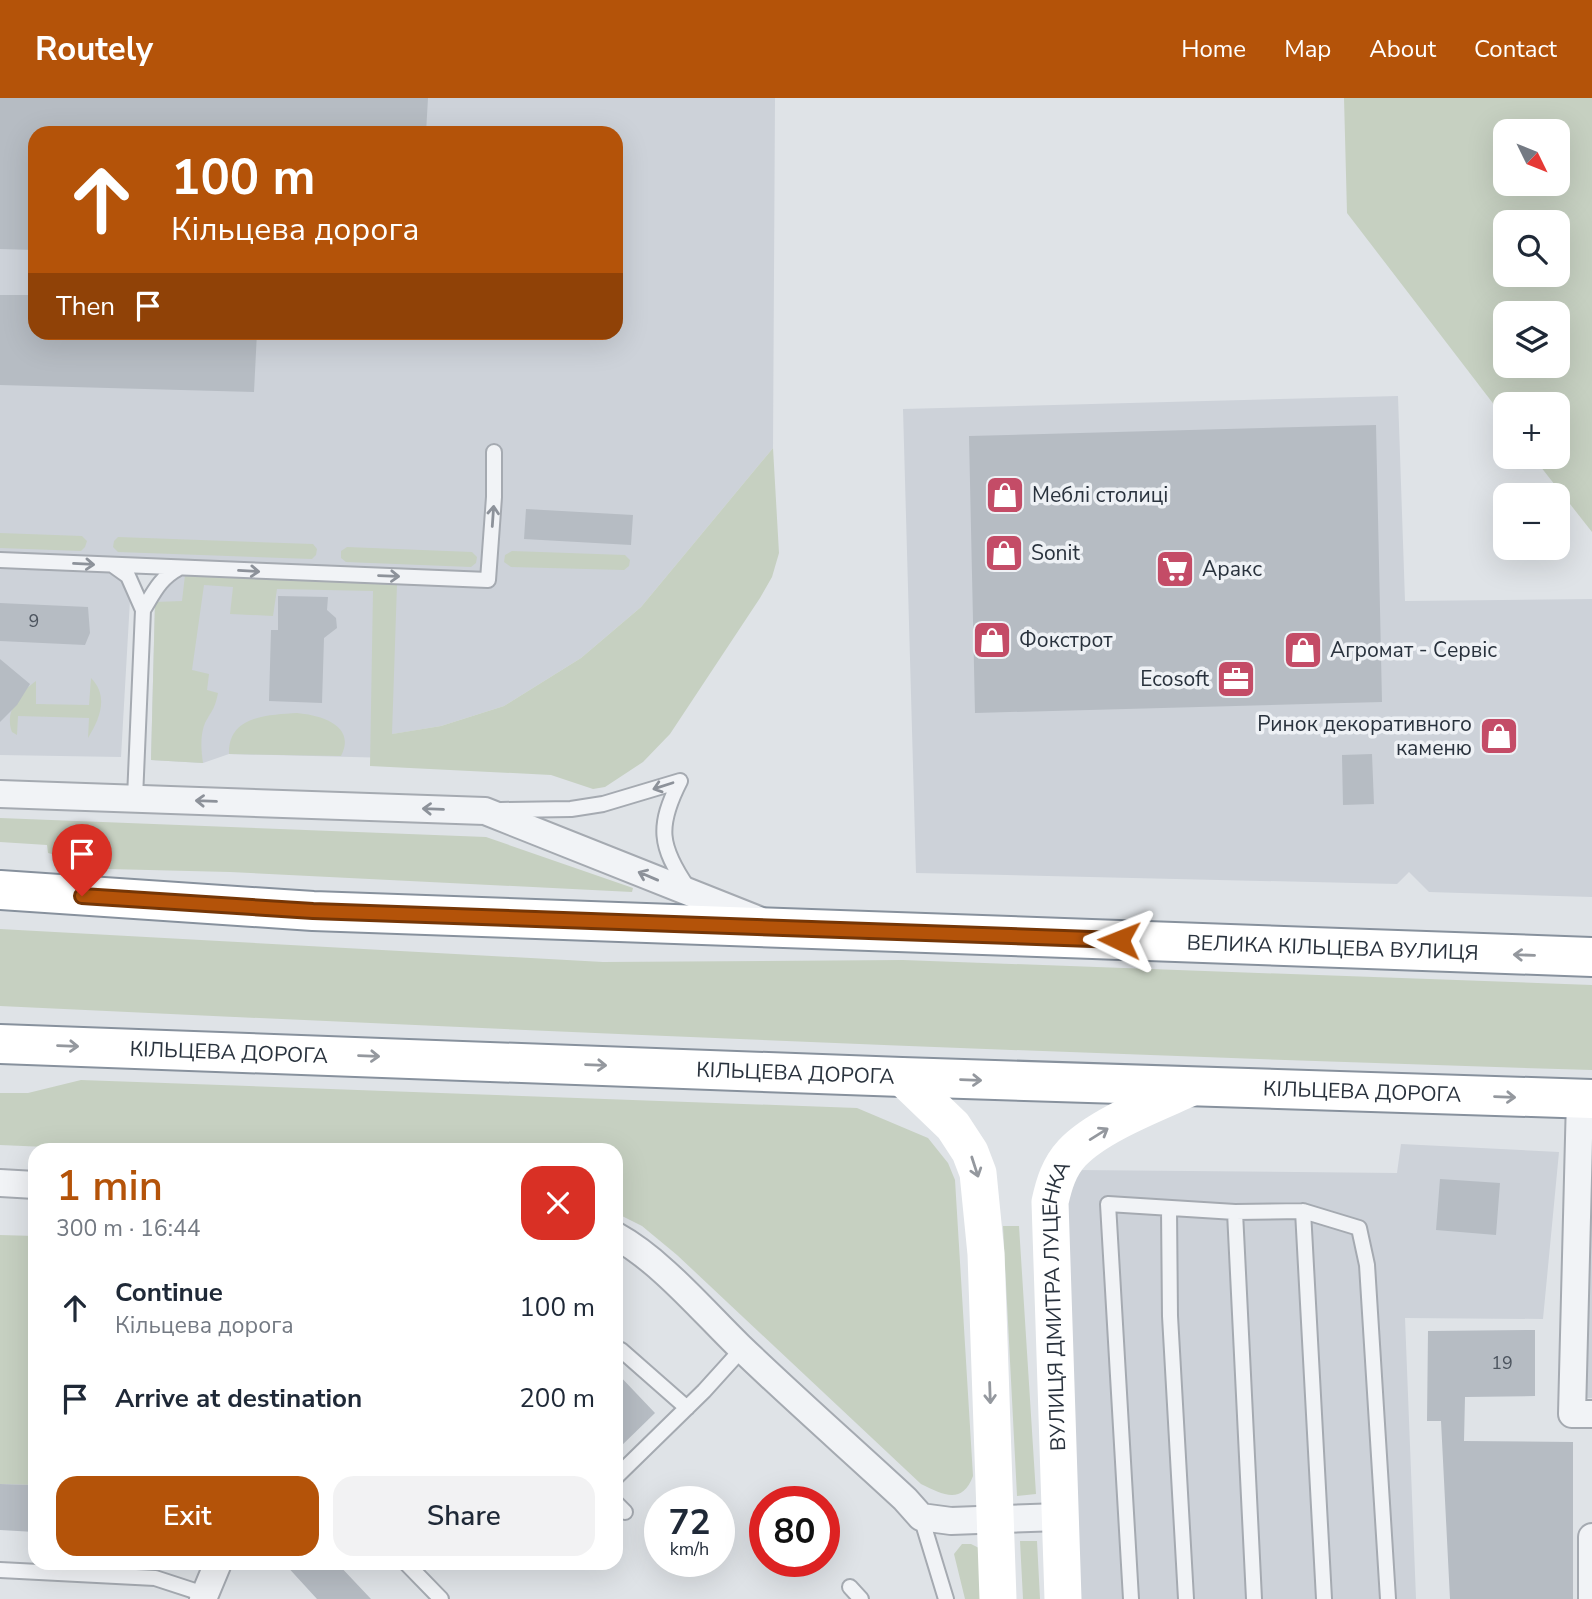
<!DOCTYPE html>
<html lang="en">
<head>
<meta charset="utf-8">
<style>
  :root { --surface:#fff; --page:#f2f2f3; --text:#1f2937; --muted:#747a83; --accent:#b45309 }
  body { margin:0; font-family:"Nunito Sans",sans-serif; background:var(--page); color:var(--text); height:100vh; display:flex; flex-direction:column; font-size:26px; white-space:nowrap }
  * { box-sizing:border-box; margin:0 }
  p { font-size:23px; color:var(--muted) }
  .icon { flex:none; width:38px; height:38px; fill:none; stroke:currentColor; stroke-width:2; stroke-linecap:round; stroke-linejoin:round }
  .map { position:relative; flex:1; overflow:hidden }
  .panel { position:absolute; left:28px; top:1045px; width:595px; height:427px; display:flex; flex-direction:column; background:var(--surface); border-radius:21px; box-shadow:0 7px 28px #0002 }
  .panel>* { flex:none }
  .banner { position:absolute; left:28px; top:28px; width:595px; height:214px; border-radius:21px; box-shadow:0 7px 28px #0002; background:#b45309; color:#fff; overflow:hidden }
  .needle { width:46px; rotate:133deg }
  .buttons { position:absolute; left:1493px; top:21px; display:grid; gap:14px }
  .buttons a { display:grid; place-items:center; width:77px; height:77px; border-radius:14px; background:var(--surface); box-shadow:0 7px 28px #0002; font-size:35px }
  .speed { position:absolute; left:644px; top:1388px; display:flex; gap:14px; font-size:35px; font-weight:700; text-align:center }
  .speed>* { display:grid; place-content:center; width:91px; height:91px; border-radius:50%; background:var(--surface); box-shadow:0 7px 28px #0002; line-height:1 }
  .speed small { font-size:18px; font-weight:400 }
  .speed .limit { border:10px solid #d22; background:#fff; color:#111 }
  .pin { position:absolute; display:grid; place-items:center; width:60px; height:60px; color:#fff; margin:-72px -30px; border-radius:50% 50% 50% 0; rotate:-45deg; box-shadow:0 0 7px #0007 }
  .pin .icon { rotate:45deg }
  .me { position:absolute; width:77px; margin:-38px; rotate:272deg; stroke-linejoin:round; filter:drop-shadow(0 0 5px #0008) }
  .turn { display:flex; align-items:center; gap:24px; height:147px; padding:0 28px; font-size:32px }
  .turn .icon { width:91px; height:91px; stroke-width:2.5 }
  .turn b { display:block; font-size:49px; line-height:60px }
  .then { display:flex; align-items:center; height:66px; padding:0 28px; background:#0003; gap:14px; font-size:26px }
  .round { display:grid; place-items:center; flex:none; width:74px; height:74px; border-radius:21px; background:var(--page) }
  .overview { display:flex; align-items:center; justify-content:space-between; height:119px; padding:0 28px }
  h1 { font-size:42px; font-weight:600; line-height:52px; color:var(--accent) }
  .action { display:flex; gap:14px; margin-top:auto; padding:14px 28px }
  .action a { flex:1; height:80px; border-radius:21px; background:var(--accent); color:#fff; font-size:28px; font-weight:600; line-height:80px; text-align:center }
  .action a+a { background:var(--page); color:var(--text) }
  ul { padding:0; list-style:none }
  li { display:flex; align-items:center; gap:21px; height:91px; padding:0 28px }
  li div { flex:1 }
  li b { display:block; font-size:26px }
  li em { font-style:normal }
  header { display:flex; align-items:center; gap:42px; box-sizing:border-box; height:98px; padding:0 35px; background:var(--accent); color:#fff }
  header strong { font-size:33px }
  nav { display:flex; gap:38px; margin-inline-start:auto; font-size:24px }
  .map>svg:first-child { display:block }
</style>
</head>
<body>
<header>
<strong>Routely</strong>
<nav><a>Home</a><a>Map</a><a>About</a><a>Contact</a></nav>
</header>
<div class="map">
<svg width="1592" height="1501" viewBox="0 0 1592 1501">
  <rect width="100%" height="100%" fill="#dfe3e7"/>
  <path fill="#cdd2d9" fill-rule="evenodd" d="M0,0H775L773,350L641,509L581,560L504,608L441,628L393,636L392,660L229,656L203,665L151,662L155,504L163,491L183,477L117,475L128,492L130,502L121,659L0,657ZM35,35H616V234H35Z
    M1398,298L1405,503L1592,501V799L1429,794L1409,774L1397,786L916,775L903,311Z
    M1401,1046L1559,1054L1543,1221L1405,1220L1416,1501H1079L1062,1092L1077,1072L1397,1075Z
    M1588,1048H1592V1300H1579Z"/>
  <path fill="#c6d0c1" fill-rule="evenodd" d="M1344,0H1592V434L1533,359H1558V306H1505V321L1347,115ZM1505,33H1558V86H1505ZM1558,124V177H1505V124ZM1558,215V268H1505V215Z
    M773,350L779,455L772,479L760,500L670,636L643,664L605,689L593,691L551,677L370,668L373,493L277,491L273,518L230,516L233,489L204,487L192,572L209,576L207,592L218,595C215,611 212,612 205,625C200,637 201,652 203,665L151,662L155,504L182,503L185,477L397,486L392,636L441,628L504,608L581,560L641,509Z
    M0,435L82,438L87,443L85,449L81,453L0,450Z
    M118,439L313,446L317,451L316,457L312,461L118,454L113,449L114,443Z
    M347,449L472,454L477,459L476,465L471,469L346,464L341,460V453Z
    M512,453L625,457L630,462L629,468L624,472L511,469L504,464L505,457Z
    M91,580C109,598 100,621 88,640L89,620L18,618L17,637L12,634C4,614 20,594 36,583V606L89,607Z
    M297,615C320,617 357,627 341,658L229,656C228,617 269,617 297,615Z
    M0,720L486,739L633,790L632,794L230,774L108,771L48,755L47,747L0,744Z
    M0,831L603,864L903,862L1592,887V972C1061,956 531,933 0,908Z
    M81,982L857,1010L928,1040L948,1065L955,1082L973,1378C962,1408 942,1396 921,1386L677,1157L642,1128L616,1115V1052H115L0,1047V995H28Z
    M1003,1128H1019L1036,1396L1017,1398Z
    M0,1137L35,1138V1387L0,1386Z
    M1020,1443H1037L1040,1501H1023Z
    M962,1446H971L979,1450L982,1501H965L954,1456Z"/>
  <path fill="#b6bcc3" d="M0,0H428L426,35H35V152L0,151Z
    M0,197H35V234H257L254,294L0,287Z
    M1376,327L1382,604L975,615L969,338Z
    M526,411L633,417L631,447L524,441Z
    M278,498L328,499L327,512L336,520L337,530L324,540L322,605L269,603L271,532H278Z
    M0,505L88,509L90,535L85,547L0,543Z
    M0,561L30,586L17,607L0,624Z
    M1372,656L1374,706L1343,707L1342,657Z
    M1440,1081L1500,1085L1496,1137L1436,1132Z
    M1535,1232V1298L1465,1299L1464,1343L1573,1344V1501H1450L1441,1323H1427L1428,1233Z
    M616,1274L655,1315L616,1353Z
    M0,1386L35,1387V1434L0,1432Z
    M284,1465H337L371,1501H317Z"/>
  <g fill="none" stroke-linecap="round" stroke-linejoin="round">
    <g stroke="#a5aab1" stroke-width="18">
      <path id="lane" d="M0,462L488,482L494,399V354
        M114,468L128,478L143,512L135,700
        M143,512C154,494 160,480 179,470
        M501,712L571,711L603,706L680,683C657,728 659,748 688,790
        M1169,1111L1170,1218L1186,1501
        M1303,1113L1324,1501
        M1235,1114L1254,1501
        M621,1252L687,1310
        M616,1379L704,1293L742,1251
        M616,1405L625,1414
        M921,1419L946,1501
        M406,1465L441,1501
        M0,1472L155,1480L204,1496
        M850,1489L861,1501
        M1131,1501L1108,1106L1235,1114L1303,1113L1359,1130L1367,1167L1388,1501"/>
    </g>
    <g stroke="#a5aab1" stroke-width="30">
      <path id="street" d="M0,696L485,713L759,822
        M1580,1001L1572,1316H1592
        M0,1085L35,1087
        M616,1138C660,1162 703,1213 739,1248C793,1300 850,1350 905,1401L921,1419L951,1423L1060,1419
        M203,1501L218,1465
        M1592,1501V1439"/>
    </g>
    <g stroke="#87919d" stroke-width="42">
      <g id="highway">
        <path id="s2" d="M0,792L313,813L1592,859"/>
        <path id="s3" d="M0,946L902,979L1592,1001"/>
      </g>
    </g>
    <use href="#lane" stroke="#f1f3f6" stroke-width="14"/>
    <use href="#street" stroke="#f1f3f6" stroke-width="26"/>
    <g stroke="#fff" stroke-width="37">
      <path d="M902,979L953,1028L970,1054L978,1075L986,1156L998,1501"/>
      <path id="s1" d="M1063,1501L1050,1104C1054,1086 1059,1069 1072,1055C1098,1027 1157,1005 1192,989"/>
    </g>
    <use href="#highway" stroke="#fff" stroke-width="38"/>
  </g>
  <defs><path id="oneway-shaft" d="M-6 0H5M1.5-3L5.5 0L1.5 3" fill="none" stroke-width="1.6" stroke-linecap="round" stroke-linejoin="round" transform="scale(1.75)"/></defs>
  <g stroke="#8d929a">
    <use href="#oneway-shaft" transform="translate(493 418) rotate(-86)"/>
    <use href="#oneway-shaft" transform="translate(84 466) rotate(3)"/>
    <use href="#oneway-shaft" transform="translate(249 473) rotate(3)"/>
    <use href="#oneway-shaft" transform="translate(389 478) rotate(2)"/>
    <use href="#oneway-shaft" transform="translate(663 688) rotate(162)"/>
    <use href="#oneway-shaft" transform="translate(206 703) rotate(-178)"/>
    <use href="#oneway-shaft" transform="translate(433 711) rotate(-178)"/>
    <use href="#oneway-shaft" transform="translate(648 778) rotate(-157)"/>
  </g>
  <g stroke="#94989e">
    <use href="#oneway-shaft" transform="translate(1524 857) rotate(-178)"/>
    <use href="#oneway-shaft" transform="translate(68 948) rotate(2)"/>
    <use href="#oneway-shaft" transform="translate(369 958) rotate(2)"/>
    <use href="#oneway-shaft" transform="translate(596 967) rotate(2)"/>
    <use href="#oneway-shaft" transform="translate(971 982) rotate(2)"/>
    <use href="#oneway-shaft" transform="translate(1505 999) rotate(2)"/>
    <use href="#oneway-shaft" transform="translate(1099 1036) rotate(-32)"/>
    <use href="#oneway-shaft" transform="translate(975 1069) rotate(72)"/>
    <use href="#oneway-shaft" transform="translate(990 1295) rotate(88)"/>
  </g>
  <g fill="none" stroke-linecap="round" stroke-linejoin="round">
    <g stroke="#753606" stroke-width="18">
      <path id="route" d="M82,798L313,813L1119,842"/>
    </g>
    <use href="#route" stroke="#b45309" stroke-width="12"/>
  </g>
  <defs>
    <g id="shop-square" transform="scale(2.0125)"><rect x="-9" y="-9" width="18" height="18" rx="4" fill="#c44c67" stroke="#eef1f5"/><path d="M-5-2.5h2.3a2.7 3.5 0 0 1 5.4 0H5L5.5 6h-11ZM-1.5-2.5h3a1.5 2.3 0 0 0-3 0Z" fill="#fff"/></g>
    <g id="supermarket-square" transform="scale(2.0125)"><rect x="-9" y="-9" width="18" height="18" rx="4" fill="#c44c67" stroke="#eef1f5"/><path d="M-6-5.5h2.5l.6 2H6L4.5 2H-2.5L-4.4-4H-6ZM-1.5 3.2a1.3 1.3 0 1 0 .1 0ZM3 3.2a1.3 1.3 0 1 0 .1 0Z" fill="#fff"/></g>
    <g id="office-square" transform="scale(2.0125)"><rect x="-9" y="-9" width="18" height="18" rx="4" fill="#c44c67" stroke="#eef1f5"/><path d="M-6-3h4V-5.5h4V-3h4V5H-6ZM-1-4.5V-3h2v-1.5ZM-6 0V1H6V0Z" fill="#fff"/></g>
  </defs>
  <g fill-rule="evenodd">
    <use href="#shop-square" x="1005" y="397"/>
    <use href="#shop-square" x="1004" y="455"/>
    <use href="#supermarket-square" x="1175" y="471"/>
    <use href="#shop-square" x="992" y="542"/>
    <use href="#shop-square" x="1303" y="552"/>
    <use href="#office-square" x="1236" y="581"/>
    <use href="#shop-square" x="1499" y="638"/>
  </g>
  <g text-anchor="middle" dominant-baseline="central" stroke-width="7" stroke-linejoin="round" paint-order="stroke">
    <g font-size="18" fill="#4c545e">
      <text x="34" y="523">9</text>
      <text x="1502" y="1265">19</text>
    </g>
    <g font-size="21" fill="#29323d" stroke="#eef1f5" text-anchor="start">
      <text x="1032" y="397">Меблі столиці</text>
      <text x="1031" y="455">Sonit</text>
      <text x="1202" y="471">Аракс</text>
      <text x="1019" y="542">Фокстрот</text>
      <text x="1330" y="552">Агромат - Сервіс</text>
      <text x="1209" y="581" text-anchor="end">Ecosoft</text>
      <text x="1472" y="626" text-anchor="end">Ринок декоративного<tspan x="1472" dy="24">каменю</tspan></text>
    </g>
    <g font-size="21" fill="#29323d" stroke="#eef1f5">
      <text stroke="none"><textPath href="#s2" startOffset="1334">ВЕЛИКА КІЛЬЦЕВА ВУЛИЦЯ</textPath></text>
      <text stroke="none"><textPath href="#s3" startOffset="229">КІЛЬЦЕВА ДОРОГА</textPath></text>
      <text stroke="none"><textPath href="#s3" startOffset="796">КІЛЬЦЕВА ДОРОГА</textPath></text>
      <text stroke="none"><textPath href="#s3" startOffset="1363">КІЛЬЦЕВА ДОРОГА</textPath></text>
      <text stroke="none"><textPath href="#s1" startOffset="294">ВУЛИЦЯ ДМИТРА ЛУЦЕНКА</textPath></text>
    </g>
  </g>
</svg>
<div class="buttons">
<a><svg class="needle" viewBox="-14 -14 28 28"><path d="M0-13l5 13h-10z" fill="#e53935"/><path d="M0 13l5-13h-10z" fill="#747a83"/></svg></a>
<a><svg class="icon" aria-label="search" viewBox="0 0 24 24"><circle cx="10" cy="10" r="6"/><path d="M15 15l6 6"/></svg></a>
<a><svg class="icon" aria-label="layers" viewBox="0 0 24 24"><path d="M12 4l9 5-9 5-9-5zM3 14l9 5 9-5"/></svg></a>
<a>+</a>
<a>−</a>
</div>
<div class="speed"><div>72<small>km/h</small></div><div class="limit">80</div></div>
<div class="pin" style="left:82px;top:798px;background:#d93025"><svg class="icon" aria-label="arrive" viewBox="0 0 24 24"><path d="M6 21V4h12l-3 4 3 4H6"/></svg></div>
<svg class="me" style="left:1119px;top:842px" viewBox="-20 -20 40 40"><path d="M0-17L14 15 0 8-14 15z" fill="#b45309" stroke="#fff" stroke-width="4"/></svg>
<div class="banner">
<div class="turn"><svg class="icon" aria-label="ahead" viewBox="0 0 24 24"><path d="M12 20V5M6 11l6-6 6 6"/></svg><div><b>100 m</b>Кільцева дорога</div></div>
<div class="then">Then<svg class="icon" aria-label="arrive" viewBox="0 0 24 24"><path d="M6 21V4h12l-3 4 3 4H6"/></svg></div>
</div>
<section class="panel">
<div class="overview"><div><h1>1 min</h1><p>300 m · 16:44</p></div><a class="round" style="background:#d93025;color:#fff"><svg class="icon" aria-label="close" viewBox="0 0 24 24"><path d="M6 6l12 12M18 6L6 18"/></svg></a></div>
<ul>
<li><svg class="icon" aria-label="ahead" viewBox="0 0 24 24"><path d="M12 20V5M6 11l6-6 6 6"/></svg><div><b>Continue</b><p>Кільцева дорога</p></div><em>100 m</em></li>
<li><svg class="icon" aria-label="arrive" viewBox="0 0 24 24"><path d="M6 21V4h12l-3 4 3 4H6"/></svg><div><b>Arrive at destination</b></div><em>200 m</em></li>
</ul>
<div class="action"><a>Exit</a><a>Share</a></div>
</section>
</div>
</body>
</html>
